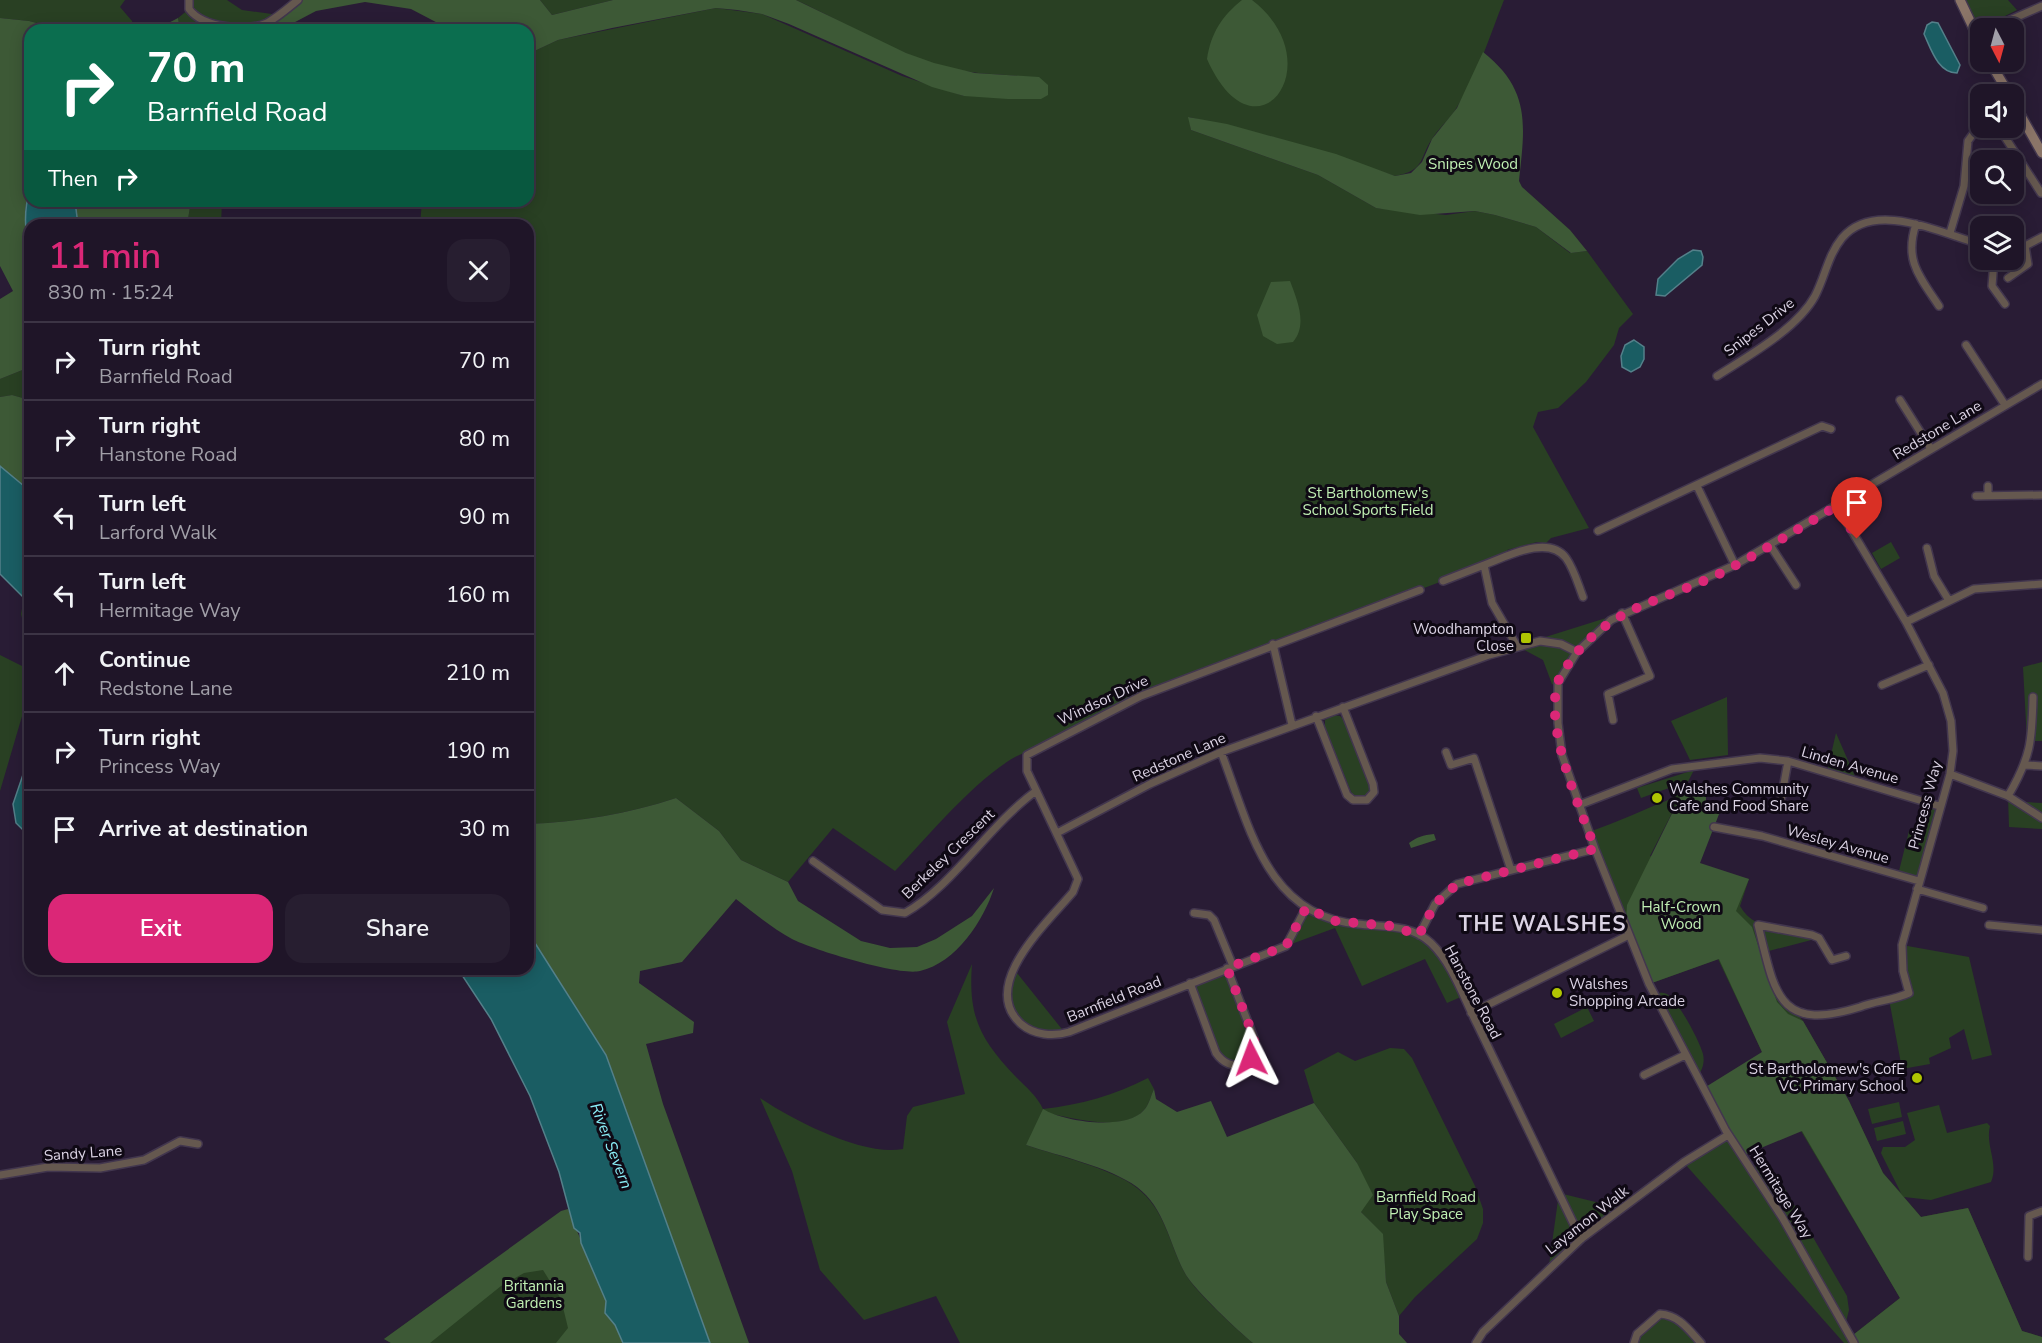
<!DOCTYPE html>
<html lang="en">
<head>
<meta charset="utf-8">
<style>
  :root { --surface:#1f1528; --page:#271e30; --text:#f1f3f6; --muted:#a19fa8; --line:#3c3445; --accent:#db2777 }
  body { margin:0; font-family:"Nunito Sans",sans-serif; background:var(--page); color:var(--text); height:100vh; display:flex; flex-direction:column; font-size:22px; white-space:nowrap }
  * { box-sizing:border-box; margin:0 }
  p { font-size:20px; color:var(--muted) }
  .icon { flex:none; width:33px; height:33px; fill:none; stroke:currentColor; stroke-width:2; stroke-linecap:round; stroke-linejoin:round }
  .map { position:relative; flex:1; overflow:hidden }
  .panel { position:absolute; left:24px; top:219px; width:510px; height:756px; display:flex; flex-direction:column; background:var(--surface); border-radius:18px; box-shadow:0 3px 15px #0003,0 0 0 2px var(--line) }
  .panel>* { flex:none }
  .hud { position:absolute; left:24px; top:24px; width:510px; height:183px; border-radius:18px; box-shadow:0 3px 15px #0003,0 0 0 2px var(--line); background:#0b6e4f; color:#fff; overflow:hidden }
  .needle { width:39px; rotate:174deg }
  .controls { position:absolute; left:1970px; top:18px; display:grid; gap:12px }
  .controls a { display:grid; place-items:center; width:54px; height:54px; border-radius:12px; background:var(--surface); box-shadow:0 3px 15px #0003,0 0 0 2px var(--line); font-size:30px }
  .pin { position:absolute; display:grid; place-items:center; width:51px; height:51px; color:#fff; margin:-62px -26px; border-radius:50% 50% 50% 0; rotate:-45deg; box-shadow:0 0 6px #0007 }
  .pin .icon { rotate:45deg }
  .me { position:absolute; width:66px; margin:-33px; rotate:357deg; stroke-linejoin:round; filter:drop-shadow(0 0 4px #0008) }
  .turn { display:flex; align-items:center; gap:21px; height:126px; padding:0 24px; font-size:27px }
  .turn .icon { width:78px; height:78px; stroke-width:2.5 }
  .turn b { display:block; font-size:42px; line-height:51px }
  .then { display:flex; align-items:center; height:57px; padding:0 24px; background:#0003; gap:12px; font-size:22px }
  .round { display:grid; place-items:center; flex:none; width:63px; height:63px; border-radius:18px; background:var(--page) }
  .summary { display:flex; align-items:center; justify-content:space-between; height:102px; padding:0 24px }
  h1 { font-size:36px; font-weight:600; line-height:45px; color:var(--accent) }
  .primary-button { display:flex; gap:12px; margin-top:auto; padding:12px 24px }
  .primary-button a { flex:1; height:69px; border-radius:18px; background:var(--accent); color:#fff; font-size:24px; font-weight:600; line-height:69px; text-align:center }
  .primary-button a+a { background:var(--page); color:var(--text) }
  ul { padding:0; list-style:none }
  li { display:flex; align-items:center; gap:18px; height:78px; padding:0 24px; border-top:2px solid var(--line) }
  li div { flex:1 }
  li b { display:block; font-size:22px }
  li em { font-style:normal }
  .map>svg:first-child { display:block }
</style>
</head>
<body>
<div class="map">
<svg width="2042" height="1343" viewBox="0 0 2042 1343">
  <rect width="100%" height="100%" fill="#291c35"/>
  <path fill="#294023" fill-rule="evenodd" d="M0,0H125L120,7L132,21L134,30H63L29,21L0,18Z
    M189,0H227L242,10L279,15L265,24L198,26L201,30H180L178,18L189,9Z
    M540,0H613L552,15Z
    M796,0H1504C1490,35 1478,75 1457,107C1451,118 1441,126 1434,136C1418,158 1427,170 1395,176L1277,138L1189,117L1191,130L1318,175L1376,208L1446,215L1475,211L1495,215L1536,227L1570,253L1587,251L1633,314L1619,328L1614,345L1586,382L1558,408L1538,412L1533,427L1589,528L1551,538L1546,543L1537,542L1507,550L1509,556L1190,676L1033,750C991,759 927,838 895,871L833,828L788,882L741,860L719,831L676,798C627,814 580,822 528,824V225H420L422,201H528V54L558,40L716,8L762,14L902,76L964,96L1018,76C998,74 978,74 958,70C901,58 849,24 796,0Z
    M1964,0H2008L2017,10L1985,26L1975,21Z
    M191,201H222L221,225H187Z
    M30,367V400L12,395L0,397V379Z
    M1891,542L1900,558L1881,569L1872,553Z
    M24,598L30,604V651L21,614Z
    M1622,613L1577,652L1557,687L1552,684L1543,660L1517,646Z
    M0,655L30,670V689L0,791Z
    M2042,662V741H2027L2023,667Z
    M1727,697L1728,755L1690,760L1671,721Z
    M1333,715L1340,716L1344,720L1370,785L1369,793L1364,798H1356L1352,794L1325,728V720Z
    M1836,733L1857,781L1827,772Z
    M1694,770L1650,856L1749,879L1740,906C1754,932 1793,932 1819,938L1765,952L1779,994L1803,1021L1849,1101L1883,1173L1901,1193L1881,1153L1883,1147H1905L1915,1140L1907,1113L1939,1105L1947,1133L1987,1123L1990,1126C1985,1145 1999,1164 1991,1182L1931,1200L1904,1197L1921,1217L1968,1208L2022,1331L2042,1337V1343H1844L1685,1164L1728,1135L1762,1052L1718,959L1649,984L1589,832C1618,822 1645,809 1673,798L1669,788L1641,798L1637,788ZM1801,1131L1900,1298L1853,1335V1339L1845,1326L1849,1310L1847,1296L1781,1182L1770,1170L1760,1165L1752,1168L1740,1151Z
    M2008,796L2025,802L2042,803V829L2009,827Z
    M1928,802L1939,806L1919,881L1898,875L1909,831L1918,833Z
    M1306,908L1321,915L1391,926L1431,943L1463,996L1447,1003L1425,959L1362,986L1335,928L1286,946Z
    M1902,945L1969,957L1992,1055L1972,1060L1964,1029L1949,1038L1951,1048L1929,1058L1930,1064L1902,1069L1889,999L1909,993Z
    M972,964C968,1017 980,1039 1016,1077C1026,1087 1037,1096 1043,1109C1080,1105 1115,1095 1148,1078L1154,1089C1151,1095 1149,1105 1144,1110C1125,1132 1076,1119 1052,1114L1026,1145C1057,1156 1112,1168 1137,1188C1166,1210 1169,1245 1186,1275C1195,1291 1238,1331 1253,1343H960L936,1296L864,1320L820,1270L792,1171L760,1098C792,1120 864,1157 903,1149L907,1116L913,1107L965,1094L947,1022Z
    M1013,968L1065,1033C1055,1032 1042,1033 1032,1030C1009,1023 1007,987 1013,968Z
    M1227,968L1255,1048L1243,1063L1222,1062L1190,983Z
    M1653,993C1658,993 1663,992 1667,994C1679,1002 1699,1040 1703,1054C1705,1063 1702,1070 1698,1076Z
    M1587,1007L1594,1021L1561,1038L1554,1024Z
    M1390,1048L1404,1049L1412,1058L1475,1186L1483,1209V1223L1477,1239L1415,1297L1399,1316L1386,1282L1382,1234L1361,1212L1357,1163L1314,1103L1304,1070L1338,1052L1355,1061Z
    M1899,1102L1902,1117L1872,1124L1868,1109Z
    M1903,1121L1906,1134L1877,1141L1874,1128Z
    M1559,1193L1620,1208L1549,1265Z
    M561,1221L610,1343H391L384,1339L479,1271Z
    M1660,1314H1670L1701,1343H1634L1637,1334Z"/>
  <path fill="#3d5936" d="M298,0H540L552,15L613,0H796L906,53L934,63L975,73L1039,77L1048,85V95L1041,99H1008L964,96L932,87L789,24L762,14L737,10L716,8L612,28L558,40L528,54V30H451L411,9L365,2L316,11L280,30H201L198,18L225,25L265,24Z
    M1242,0H1252C1334,63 1255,168 1207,59C1211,33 1222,16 1242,0Z
    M0,18L29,21L63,30H30V164L26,171L30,190L26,202L25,222L30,255V367L0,379V299L13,291L0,266Z
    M178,18L180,30H155Z
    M1483,52C1531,90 1525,125 1519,181L1522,187L1570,230L1587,251L1571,253L1536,227L1495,215L1475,211L1420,215L1376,208L1318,175L1191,130L1188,117L1227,124L1336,154L1395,176L1411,173L1422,162L1432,139L1457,108Z
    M75,201H191L187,225H78Z
    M1290,281C1297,300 1308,324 1293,342L1277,344L1263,336L1257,315L1271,282Z
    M12,395L30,400V491L0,466V397Z
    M1687,783L1706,790V804L1721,809L1700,863L1749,879L1736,911L1752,927L1777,1002L1788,1014L1803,1021L1849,1101L1883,1173L1921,1217L1968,1208L2022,1331L2042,1337V1343H1855L1853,1340V1335L1900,1298L1802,1131L1744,1155L1704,1088L1762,1052L1719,959L1649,984L1626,921L1627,905Z
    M676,798L719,831L741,860L788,882L798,901L861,941L890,948L917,947L936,939L972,916L994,888C984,920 956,963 920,971C898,976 814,950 792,939C772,928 754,913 736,899L682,962L640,971L639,983L694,1022L693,1033L646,1044L663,1104L749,1343H710L606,1055L528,932V824C580,822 627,814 676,798Z
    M1434,834L1436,840L1411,848L1409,843C1417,837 1423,835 1434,834Z
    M1154,1089L1156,1099L1177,1112L1211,1101L1227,1137L1314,1103L1357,1163L1373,1195L1361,1212L1383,1234L1386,1282L1399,1316V1334L1407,1343H1253C1238,1331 1195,1290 1186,1275C1169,1245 1166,1209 1137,1187C1110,1167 1059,1156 1026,1145L1043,1109C1064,1122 1126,1131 1144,1110C1149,1105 1151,1095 1154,1089Z
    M568,1209L606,1301L605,1313L615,1325L623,1343H556L568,1328L561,1299L543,1270L524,1273L501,1286L430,1343H391L384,1339L561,1211Z"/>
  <path fill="#1a5d63" stroke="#54808a" stroke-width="1.5" d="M1932,22L1938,23L1960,65L1957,73C1938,73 1931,49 1924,34L1927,25Z
    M30,190V201H75L78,225H30V255C25,234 23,211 30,190Z
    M1693,250L1701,251L1703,257L1702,265L1665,296L1656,295L1658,279L1678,259Z
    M1634,340L1644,347V359L1640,367L1631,372L1622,367L1621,356L1625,345Z
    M0,466L30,491V604L0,574Z
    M30,754V837L16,823L13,804Z
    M528,932L606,1055L710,1343H623L615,1325L605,1313L606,1301L581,1243L580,1233L574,1228L559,1172L530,1096L491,1019L458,969H528Z"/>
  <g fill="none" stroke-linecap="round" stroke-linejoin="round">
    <g stroke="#42364e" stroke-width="10">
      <path id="minor" d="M189,0V9C203,28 246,32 267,23C278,17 288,8 298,0
        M1992,28L2042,6
        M1916,224C1904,260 1919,276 1939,306
        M1950,233L1964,186L1968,141L1973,134L1991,131L2003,134L2041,193
        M2013,249L2025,246L2042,237
        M1994,260L1992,286L2005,304
        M2008,278L2028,264L2025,246
        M1966,345L2005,405
        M1717,376C1748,356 1797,329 1815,296C1825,277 1828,255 1842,238C1875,199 1942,234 1980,244
        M1900,400L1931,449
        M1697,486L1735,565
        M1988,486V495
        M1976,496L2042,495
        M1837,506L1906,622L1943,693L1951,721L1953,751L1950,774L1902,945L1903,971L1909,993C1894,1000 1876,1001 1860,1007C1777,1033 1775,993 1758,925L1812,935L1819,938L1832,960L1846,956
        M1598,531L1822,426L1831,429
        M1770,545L1796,585
        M1927,548L1934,576L1948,599
        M1443,581L1484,565
        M1906,622L1974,589L2042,584
        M1273,644L1292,725
        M1517,646L1492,603L1484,565C1506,557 1548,534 1566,558C1574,569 1578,584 1583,597
        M1882,685L1929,665
        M1316,716L1347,795L1353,800H1367L1374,792L1373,784L1343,707
        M1613,720L1608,694L1650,676L1622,613
        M1221,752C1249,824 1266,917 1358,924C1383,927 1411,924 1431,943C1453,964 1464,999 1478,1026C1513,1097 1547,1168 1581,1239
        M1446,752L1451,765L1474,758L1511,870
        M2026,765L2042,766
        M1950,774L2008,796L2042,818
        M2008,796C2031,757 2032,741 2033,697
        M1781,800L1788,761
        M1579,805L1672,769L1760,758L1788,761L1939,806
        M1714,827L1762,836L1919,881
        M1057,833L1150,784L1221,752L1489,655L1540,641L1561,644L1577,652
        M813,861L882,910L905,913C953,886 989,825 1036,791
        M1917,889L1983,908
        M1306,908L1286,946L1069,1032C1053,1037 1034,1035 1021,1024C978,985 1048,922 1073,892L1078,879L1027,771V755L1141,696L1420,590
        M1194,913L1209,915L1214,920L1233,966
        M1989,925L2042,930
        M1419,935L1435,904L1457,884L1595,849
        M1190,983L1216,1053C1231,1075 1257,1065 1254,1038L1227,968
        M1471,1013L1629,935
        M1644,1075L1685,1055
        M0,1175L48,1167L100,1168L144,1160L180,1141L198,1144
        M2028,1257L2029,1216L2042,1211
        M1476,1343L1483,1332L1581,1239L1684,1162L1728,1135
        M1634,1343L1637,1334L1660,1314C1679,1315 1689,1330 1701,1343
        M1854,1343L1782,1217L1726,1131L1649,984L1595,849L1562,755L1558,723V683L1577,652L1611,620L1735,565L2042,384"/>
    </g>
    <g stroke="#42364e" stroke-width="12">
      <path id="secondary" d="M1960,0L1980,42
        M1990,62L2009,94
        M2013,102L2042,153"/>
    </g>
    <use href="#minor" stroke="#65584f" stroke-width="7"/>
    <use href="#secondary" stroke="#8b7568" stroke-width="9"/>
  </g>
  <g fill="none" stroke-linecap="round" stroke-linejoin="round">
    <path stroke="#db2777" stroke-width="10" stroke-dasharray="0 18" d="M1251,1058L1255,1048L1254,1038L1227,968L1286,946L1306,908L1335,921L1391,926L1419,935L1435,904L1457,884L1595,849C1579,805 1544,728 1558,682C1561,672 1569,664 1575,655C1614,605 1670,599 1723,572C1762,552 1799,528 1837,506L1857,539"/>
  </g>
  <g fill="#b0c502" stroke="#0f0914" stroke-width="2">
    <rect x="1520" y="632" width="12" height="12" rx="3"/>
    <circle cx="1657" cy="798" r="6"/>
    <circle cx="1557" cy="993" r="6"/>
    <circle cx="1917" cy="1078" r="6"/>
  </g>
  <g text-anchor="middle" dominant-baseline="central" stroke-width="6" stroke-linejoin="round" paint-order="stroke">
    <g font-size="15" fill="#c0f0b3" stroke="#0f0914">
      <text x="1473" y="164">Snipes Wood</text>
      <text x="1368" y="493">St Bartholomew's<tspan x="1368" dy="17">School Sports Field</tspan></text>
      <text x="1681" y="907">Half-Crown<tspan x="1681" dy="17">Wood</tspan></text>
      <text x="1426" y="1197">Barnfield Road<tspan x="1426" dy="17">Play Space</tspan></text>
      <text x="534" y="1286">Britannia<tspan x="534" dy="17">Gardens</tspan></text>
    </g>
    <g font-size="15" fill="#dbd3e4" stroke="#0f0914">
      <text transform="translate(1759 327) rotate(-38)">Snipes Drive</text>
      <text transform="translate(1937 430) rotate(-31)">Redstone Lane</text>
      <text transform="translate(1103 700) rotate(-25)">Windsor Drive</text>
      <text transform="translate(1179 757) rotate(-24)">Redstone Lane</text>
      <text transform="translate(1850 765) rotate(16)">Linden Avenue</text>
      <text transform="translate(1925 805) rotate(-75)">Princess Way</text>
      <text transform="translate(1838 844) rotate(16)">Wesley Avenue</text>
      <text transform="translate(948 854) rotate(-44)">Berkeley Crescent</text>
      <text transform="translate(1473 992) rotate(62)">Hanstone Road</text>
      <text transform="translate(1114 999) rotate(-22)">Barnfield Road</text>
      <text transform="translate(83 1153) rotate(-4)">Sandy Lane</text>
      <text transform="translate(1781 1192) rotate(58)">Hermitage Way</text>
      <text transform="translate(1587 1220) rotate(-38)">Layamon Walk</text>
    </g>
    <g font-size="15" fill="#dbd3e4" stroke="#0f0914" text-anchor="end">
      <text x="1514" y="629">Woodhampton<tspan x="1514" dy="17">Close</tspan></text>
      <text x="1669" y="789" text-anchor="start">Walshes Community<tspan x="1669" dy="17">Cafe and Food Share</tspan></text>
      <text x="1569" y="984" text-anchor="start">Walshes<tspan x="1569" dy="17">Shopping Arcade</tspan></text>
      <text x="1905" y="1069">St Bartholomew's CofE<tspan x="1905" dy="17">VC Primary School</tspan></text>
    </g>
    <g font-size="16" font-style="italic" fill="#8bf0f9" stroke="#0f0914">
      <text transform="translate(611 1146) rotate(69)">River Severn</text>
    </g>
    <g font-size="21" font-weight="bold" letter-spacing="1.5" fill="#dbd3e4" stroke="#0f0914">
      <text x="1543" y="924">THE WALSHES</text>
    </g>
  </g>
</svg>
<div class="controls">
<a><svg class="needle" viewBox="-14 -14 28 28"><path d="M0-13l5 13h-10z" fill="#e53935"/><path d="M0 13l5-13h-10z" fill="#a19fa8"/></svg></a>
<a><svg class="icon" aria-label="sound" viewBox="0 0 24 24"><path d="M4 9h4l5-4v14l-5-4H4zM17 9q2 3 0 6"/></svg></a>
<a><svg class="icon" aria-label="search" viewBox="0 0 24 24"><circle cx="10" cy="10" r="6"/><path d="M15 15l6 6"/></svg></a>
<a><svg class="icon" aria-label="layers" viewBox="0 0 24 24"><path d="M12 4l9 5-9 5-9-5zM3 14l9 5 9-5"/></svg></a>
</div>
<div class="pin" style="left:1857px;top:539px;background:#d93025"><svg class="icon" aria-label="arrive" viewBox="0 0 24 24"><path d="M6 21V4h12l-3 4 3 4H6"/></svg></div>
<svg class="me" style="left:1251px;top:1058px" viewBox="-20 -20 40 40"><path d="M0-17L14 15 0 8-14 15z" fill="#db2777" stroke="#fff" stroke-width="4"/></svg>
<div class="hud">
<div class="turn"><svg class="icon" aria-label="right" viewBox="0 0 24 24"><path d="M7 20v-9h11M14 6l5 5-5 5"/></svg><div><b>70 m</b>Barnfield Road</div></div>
<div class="then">Then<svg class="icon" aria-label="right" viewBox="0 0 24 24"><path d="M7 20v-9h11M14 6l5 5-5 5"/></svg></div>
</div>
<section class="panel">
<div class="summary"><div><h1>11 min</h1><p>830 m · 15:24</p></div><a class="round"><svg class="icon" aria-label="close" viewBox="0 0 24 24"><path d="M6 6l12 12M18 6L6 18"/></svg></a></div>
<ul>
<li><svg class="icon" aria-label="right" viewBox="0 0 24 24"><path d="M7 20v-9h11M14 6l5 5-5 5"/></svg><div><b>Turn right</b><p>Barnfield Road</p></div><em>70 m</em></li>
<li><svg class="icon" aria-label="right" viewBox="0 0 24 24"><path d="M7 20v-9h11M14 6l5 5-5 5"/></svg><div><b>Turn right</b><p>Hanstone Road</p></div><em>80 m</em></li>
<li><svg class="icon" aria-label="left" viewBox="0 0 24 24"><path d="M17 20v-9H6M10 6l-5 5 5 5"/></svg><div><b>Turn left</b><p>Larford Walk</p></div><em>90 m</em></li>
<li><svg class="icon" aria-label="left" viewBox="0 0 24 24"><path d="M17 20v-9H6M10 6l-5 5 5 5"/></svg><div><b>Turn left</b><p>Hermitage Way</p></div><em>160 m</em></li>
<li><svg class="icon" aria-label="ahead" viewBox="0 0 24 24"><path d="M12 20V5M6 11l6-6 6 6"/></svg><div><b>Continue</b><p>Redstone Lane</p></div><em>210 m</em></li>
<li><svg class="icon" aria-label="right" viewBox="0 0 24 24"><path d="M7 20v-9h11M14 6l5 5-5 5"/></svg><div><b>Turn right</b><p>Princess Way</p></div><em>190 m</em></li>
<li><svg class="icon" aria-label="arrive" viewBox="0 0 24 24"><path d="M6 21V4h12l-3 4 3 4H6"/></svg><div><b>Arrive at destination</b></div><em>30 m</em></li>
</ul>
<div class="primary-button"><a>Exit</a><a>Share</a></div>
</section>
</div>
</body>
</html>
